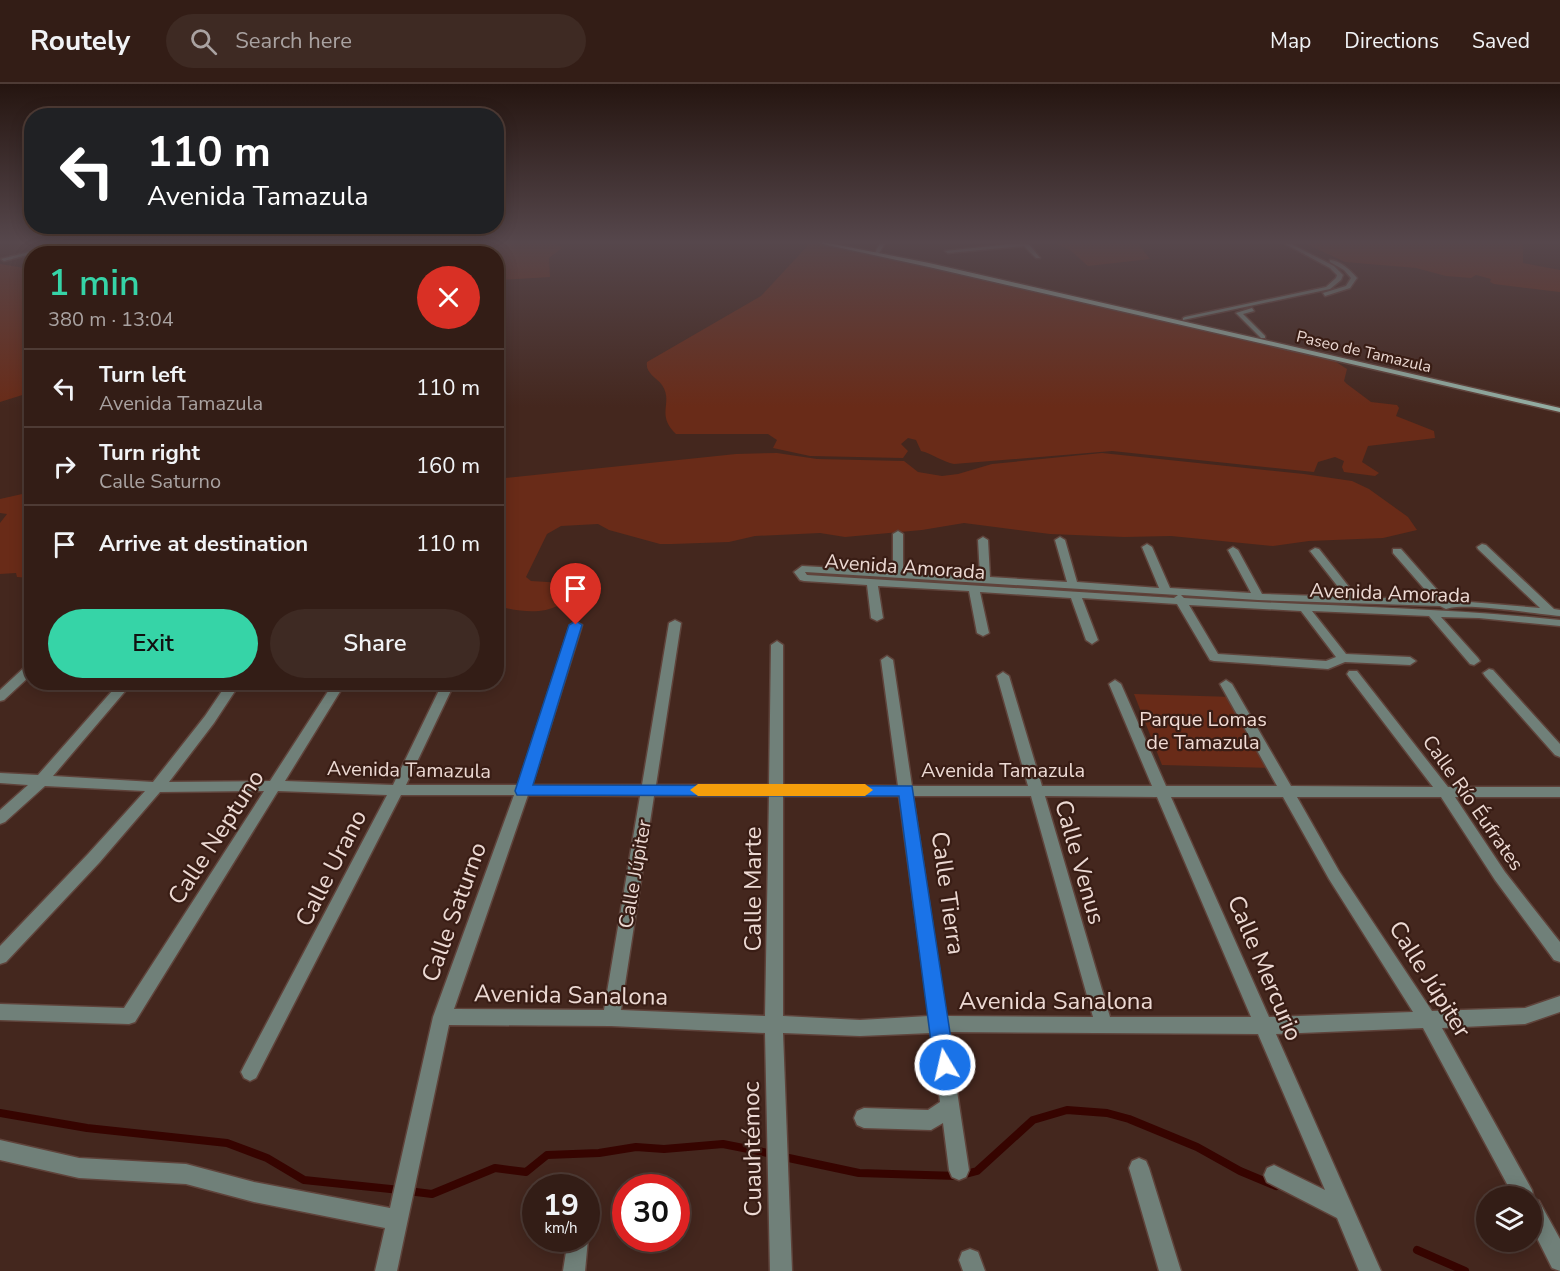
<!DOCTYPE html>
<html lang="en">
<head>
<meta charset="utf-8">
<style>
  :root { --surface:#331d16; --page:#3e2a23; --text:#f1f3f6; --muted:#a9a2a1; --line:#4e3b35; --accent:#36d4a7 }
  body { margin:0; font-family:"Nunito Sans",sans-serif; background:var(--page); color:var(--text); height:100vh; display:flex; flex-direction:column; font-size:22px; white-space:nowrap }
  * { box-sizing:border-box; margin:0 }
  p { font-size:20px; color:var(--muted) }
  .icon { flex:none; width:33px; height:33px; fill:none; stroke:currentColor; stroke-width:2; stroke-linecap:round; stroke-linejoin:round }
  .map { position:relative; flex:1; overflow:hidden }
  .drawer { position:absolute; left:24px; top:162px; width:480px; height:444px; display:flex; flex-direction:column; background:var(--surface); border-radius:24px; box-shadow:0 3px 15px #0003,0 0 0 2px var(--line) }
  .drawer>* { flex:none }
  .hud { position:absolute; left:24px; top:24px; width:480px; height:126px; border-radius:24px; box-shadow:0 3px 15px #0003,0 0 0 2px var(--line); background:#202124; color:#fff; overflow:hidden }
  .controls { position:absolute; left:1476px; top:1102px; display:grid; gap:12px }
  .controls a { display:grid; place-items:center; width:66px; height:66px; border-radius:50%; background:var(--surface); box-shadow:0 3px 15px #0003,0 0 0 2px var(--line); font-size:30px }
  .speed { position:absolute; left:522px; top:1090px; display:flex; gap:12px; font-size:30px; font-weight:700; text-align:center }
  .speed>* { display:grid; place-content:center; width:78px; height:78px; border-radius:50%; background:var(--surface); box-shadow:0 3px 15px #0003,0 0 0 2px var(--line); line-height:1 }
  .speed small { font-size:15px; font-weight:400 }
  .speed .limit { border:9px solid #d22; background:#fff; color:#111 }
  .pin { position:absolute; display:grid; place-items:center; width:51px; height:51px; color:#fff; margin:-62px -26px; border-radius:50% 50% 50% 0; rotate:-45deg; box-shadow:0 0 6px #0007 }
  .pin .icon { rotate:45deg }
  .me { position:absolute; width:66px; margin:-33px; rotate:351deg; stroke-linejoin:round; filter:drop-shadow(0 0 4px #0008) }
  .turn { display:flex; align-items:center; gap:21px; height:126px; padding:0 24px; font-size:27px }
  .turn .icon { width:78px; height:78px; stroke-width:2.5 }
  .turn b { display:block; font-size:42px; line-height:51px }
  .round { display:grid; place-items:center; flex:none; width:63px; height:63px; border-radius:32px; background:var(--page) }
  .summary { display:flex; align-items:center; justify-content:space-between; height:102px; padding:0 24px }
  h1 { font-size:36px; font-weight:600; line-height:45px; color:var(--accent) }
  .action { display:flex; gap:12px; margin-top:auto; padding:12px 24px }
  .action a { flex:1; height:69px; border-radius:36px; background:var(--accent); color:#111; font-size:24px; font-weight:600; line-height:69px; text-align:center }
  .action a+a { background:var(--page); color:var(--text) }
  ul { padding:0; list-style:none }
  li { display:flex; align-items:center; gap:18px; height:78px; padding:0 24px; border-top:2px solid var(--line) }
  li div { flex:1 }
  li b { display:block; font-size:22px }
  li em { font-style:normal }
  header { display:flex; align-items:center; gap:36px; box-sizing:border-box; height:84px; padding:0 30px; background:var(--surface); border-bottom:2px solid var(--line) }
  header strong { font-size:28px }
  nav { display:flex; gap:33px; margin-inline-start:auto; font-size:21px }
  .search { width:420px; height:54px; background:var(--page); display:flex; align-items:center; gap:15px; box-sizing:border-box; padding:0 21px; border-radius:33px; color:var(--muted); font-size:22px }
  .map>svg:first-child { display:block }
</style>
</head>
<body>
<header>
<strong>Routely</strong>
<div class="search"><svg class="icon" aria-label="search" viewBox="0 0 24 24"><circle cx="10" cy="10" r="6"/><path d="M15 15l6 6"/></svg>Search here</div>
<nav><a>Map</a><a>Directions</a><a>Saved</a></nav>
</header>
<div class="map">
<svg width="1560" height="1187" viewBox="0 0 1560 1187">
  <rect width="100%" height="100%" fill="#44271e"/>
  <path fill="#692b18" d="M443,157H552L562,164L549,174L550,193L497,196L496,170L445,169Z
    M812,157L1333,276L1347,285L1344,297L1347,300L1371,318L1397,321L1399,324L1396,332L1434,347L1435,354L1368,362L1362,378L1379,389L1375,392L1344,388L1342,383L1344,377L1335,373L1318,378L1314,388L1112,367L954,380C943,378 933,370 921,367L916,356L908,354L901,360L908,367L903,374L810,372L773,364L777,356L768,350H676C655,330 674,319 662,301C656,293 645,289 647,278L761,212Z
    M1049,157H1136L1150,175L1088,182L1070,166Z
    M1300,157H1523V179L1560,186V208L1494,200L1490,198L1491,195L1476,191L1471,194L1446,192L1416,184L1345,178Z
    M0,180L31,185L32,308L0,318Z
    M777,369L817,375L904,377L918,388L942,392L958,390L992,380L1102,369L1304,390L1352,397L1369,405L1408,433L1417,446L1383,454L1309,457L1273,462L1171,452L1124,453L1050,450L964,439L922,446L845,453L820,449L755,452L729,458L672,460H660L609,446L598,440L561,442L547,450L526,493L531,497L580,500C561,533 529,530 497,522L496,395L736,370Z
    M31,408V494L17,493L16,489L0,490V439L7,430L0,429V415Z
    M1134,610L1234,613L1272,684L1162,681Z"/>
  <g fill="none" stroke-linecap="round" stroke-linejoin="round">
    <path stroke="#360400" stroke-width="8" d="M0,1029L87,1044L227,1059L267,1074L304,1096L400,1106
      M784,1073L859,1089L958,1092L977,1087L1033,1036L1067,1026L1107,1029L1129,1035L1197,1063L1240,1087L1276,1102
      M408,1107L432,1110L495,1084L526,1088L547,1071L599,1069L636,1063L664,1065L723,1060L773,1070
      M1417,1166L1465,1187"/>
    <g stroke="#5f433b" stroke-width="3">
      <path id="minor" d="M73,157H81L69,161L111,168L125,163L128,165C109,174 87,167 68,164L66,161L4,177L1,175Z
        M130,157H159L197,163L216,157H223L202,164L224,167L261,157H268L228,170L161,160L159,163Z
        M306,157H312L323,163L318,164Z
        M1020,157L1028,159L1040,174H1036L1024,162L948,169L945,167L1021,159Z
        M898,447L903,450V488L980,492L978,456L983,453L988,456L990,493L1067,498L1055,456L1060,453L1065,456L1077,498L1159,504L1142,463L1147,460L1152,463L1170,504L1251,509L1228,466L1233,463L1238,466L1262,510L1346,513L1310,467L1315,464L1319,465L1357,513L1434,516L1393,469V465H1401L1446,516L1540,524L1478,465L1477,463L1482,460L1486,461L1554,525L1560,526V532C1535,530 1465,518 1446,525L1440,522L1258,516L1181,511L1184,514C1310,522 1435,523 1560,536V542L1479,534L1441,533L1478,574L1480,577L1474,581L1470,580L1429,532L1312,527L1346,570L1410,573L1416,577L1410,581L1345,578L1328,585L1214,577L1210,576L1177,520L1082,514L1098,556L1092,560L1086,556L1071,514L980,508L989,549L983,552L977,549L969,507L878,502L883,534L877,537L871,534L867,501L804,497L800,496L794,488L802,482L893,487V450ZM805,488L1178,511L1174,514L807,491ZM1189,521L1301,527L1336,573L1326,577L1218,570Z
        M675,536L681,539L656,701H769L771,561L777,557L783,561V701L898,702L881,576L887,572L893,576L912,702H1028L997,592L1003,588L1009,592L1042,702H1152L1109,600L1115,596L1121,600L1166,702H1277L1220,600L1226,596L1232,600L1291,702L1433,703L1349,593L1347,590L1349,587H1357L1448,703H1560V713H1455L1505,788L1560,858V878L1554,876L1495,796L1441,713H1297L1339,787L1432,927L1525,924L1560,912V928L1525,940L1442,944L1532,1106L1534,1115L1539,1117L1560,1155V1187L1552,1184L1532,1144V1113H1514L1423,944L1276,950L1381,1187H1359L1337,1134L1267,1098L1264,1091L1267,1084L1274,1081L1325,1106L1258,950L948,948L969,1086L966,1093L959,1096L952,1093L949,1086L943,1039L931,1046L864,1044L857,1041L854,1034L857,1027L864,1024L928,1026L940,1018L931,949L860,952L783,949L792,1187H770L765,949L611,942L449,941L397,1187H375L385,1144L254,1118L186,1100L79,1094L0,1076V1056L79,1074L186,1080L254,1098L390,1124L433,933L514,711H401L256,994L250,997L244,994L241,988L244,982L387,711L278,707L135,938L129,940L0,936V920L124,924L264,707L160,708L99,779L6,878L0,880V862L88,770L145,707L45,702L5,738L0,740V726L28,701L0,699V689L38,691L120,598H133L53,692L153,698L205,632L228,598H241L214,639L169,698L270,697L334,598H346L285,697L393,701L443,598H455L406,701H518L570,541L576,538L582,541L532,701H642L669,539ZM528,711L640,712L604,926L454,925ZM654,712H769L765,932L621,926ZM783,712H899L929,932L860,936L783,932ZM913,712H1031L1093,933L946,932ZM1045,712L1157,713L1251,933H1110ZM1171,713H1283L1329,795L1413,928L1269,933Z
        M32,579V590L4,616L0,617V606L28,580Z
        M1489,585L1493,586L1560,660V673L1555,671L1485,592L1483,589Z
        M1139,1074L1146,1077L1149,1084L1181,1187H1159L1129,1084L1132,1077Z
        M586,1150L588,1155L585,1187H563L568,1155H586Z
        M970,1165L978,1168L985,1187H963L959,1176L962,1168Z"/>
    </g>
    <g stroke="#5f433b" stroke-width="3">
      <path id="tertiary" d="M881,157H886L878,171H874Z
        M1280,157H1285L1334,182L1343,191L1341,196L1330,205L1183,236V234L1185,233L1326,203L1336,194L1337,191L1330,184Z
        M1330,176C1341,177 1350,186 1357,194L1350,204L1325,212L1323,209L1346,202L1351,194L1344,186L1330,178Z
        M1252,224L1254,227L1243,230L1265,252V254H1261L1236,229Z"/>
    </g>
    <g stroke="#5f433b" stroke-width="3">
      <path id="secondary" d="M809,157H818L929,179L1560,324V328L929,183Z"/>
    </g>
    <use href="#minor" fill="#708079" fill-rule="evenodd"/>
    <use href="#tertiary" fill="#708079" fill-rule="evenodd"/>
    <use href="#secondary" fill="#93ada2" fill-rule="evenodd"/>
  </g>
  <linearGradient id="sky" x2="0" y2="1"><stop stop-color="#251510"/><stop offset="0.49" stop-color="#56474c"/><stop offset="1" stop-color="#56474c" stop-opacity="0"/></linearGradient>
  <rect width="1560" height="323" fill="url(#sky)"/>
  <path fill="#1a73e8" stroke="#114b97" stroke-width="1.5" d="M576,537L582,541L533,701L912,702L955,981L952,988L945,991L937,988L934,981L899,712L517,711L515,707L569,541Z"/>
  <path fill="#f59e0b" d="M698,700H865L873,706L865,712H698L690,706Z"/>
  <g text-anchor="middle" dominant-baseline="central" stroke-width="4.5" stroke-linejoin="round" paint-order="stroke">
    <g font-size="16" fill="#ecd9d3" stroke="#391d15">
      <text transform="translate(1364 268) rotate(13)">Paseo de Tamazula</text>
    </g>
    <g font-size="20" fill="#ecd9d3" stroke="#391d15">
      <text transform="translate(905 483) rotate(4)">Avenida Amorada</text>
      <text transform="translate(1390 509) rotate(2)">Avenida Amorada</text>
      <text transform="translate(409 686) rotate(1)">Avenida Tamazula</text>
      <text x="1003" y="686">Avenida Tamazula</text>
      <text transform="translate(1473 719) rotate(55)">Calle Río Éufrates</text>
      <text transform="translate(635 790) rotate(-80)">Calle Júpiter</text>
    </g>
    <g font-size="20" fill="#f1dbd4" stroke="#391d15">
      <text x="1203" y="635">Parque Lomas<tspan x="1203" dy="23">de Tamazula</tspan></text>
    </g>
    <g font-size="24" fill="#ecd9d3" stroke="#391d15">
      <text transform="translate(216 753) rotate(-57)">Calle Neptuno</text>
      <text transform="translate(1080 778) rotate(74)">Calle Venus</text>
      <text transform="translate(331 784) rotate(-63)">Calle Urano</text>
      <text transform="translate(753 805) rotate(-90)">Calle Marte</text>
      <text transform="translate(948 809) rotate(82)">Calle Tierra</text>
      <text transform="translate(454 828) rotate(-70)">Calle Saturno</text>
      <text transform="translate(1265 884) rotate(67)">Calle Mercurio</text>
      <text transform="translate(1430 895) rotate(58)">Calle Júpiter</text>
      <text transform="translate(571 911) rotate(1)">Avenida Sanalona</text>
      <text x="1056" y="917">Avenida Sanalona</text>
      <text transform="translate(752 1065) rotate(-91)">Cuauhtémoc</text>
    </g>
  </g>
</svg>
<div class="controls">
<a><svg class="icon" aria-label="layers" viewBox="0 0 24 24"><path d="M12 4l9 5-9 5-9-5zM3 14l9 5 9-5"/></svg></a>
</div>
<div class="speed"><div>19<small>km/h</small></div><div class="limit">30</div></div>
<div class="pin" style="left:576px;top:541px;background:#d93025"><svg class="icon" aria-label="arrive" viewBox="0 0 24 24"><path d="M6 21V4h12l-3 4 3 4H6"/></svg></div>
<svg class="me" style="left:945px;top:981px" viewBox="-20 -20 40 40"><circle r="17" fill="#1a73e8" stroke="#fff" stroke-width="3"/><path d="M0-11L8 9 0 5-8 9z" fill="#fff"/></svg>
<div class="hud">
<div class="turn"><svg class="icon" aria-label="left" viewBox="0 0 24 24"><path d="M17 20v-9H6M10 6l-5 5 5 5"/></svg><div><b>110 m</b>Avenida Tamazula</div></div>
</div>
<section class="drawer">
<div class="summary"><div><h1>1 min</h1><p>380 m · 13:04</p></div><a class="round" style="background:#d93025;color:#fff"><svg class="icon" aria-label="close" viewBox="0 0 24 24"><path d="M6 6l12 12M18 6L6 18"/></svg></a></div>
<ul>
<li><svg class="icon" aria-label="left" viewBox="0 0 24 24"><path d="M17 20v-9H6M10 6l-5 5 5 5"/></svg><div><b>Turn left</b><p>Avenida Tamazula</p></div><em>110 m</em></li>
<li><svg class="icon" aria-label="right" viewBox="0 0 24 24"><path d="M7 20v-9h11M14 6l5 5-5 5"/></svg><div><b>Turn right</b><p>Calle Saturno</p></div><em>160 m</em></li>
<li><svg class="icon" aria-label="arrive" viewBox="0 0 24 24"><path d="M6 21V4h12l-3 4 3 4H6"/></svg><div><b>Arrive at destination</b></div><em>110 m</em></li>
</ul>
<div class="action"><a>Exit</a><a>Share</a></div>
</section>
</div>
</body>
</html>
